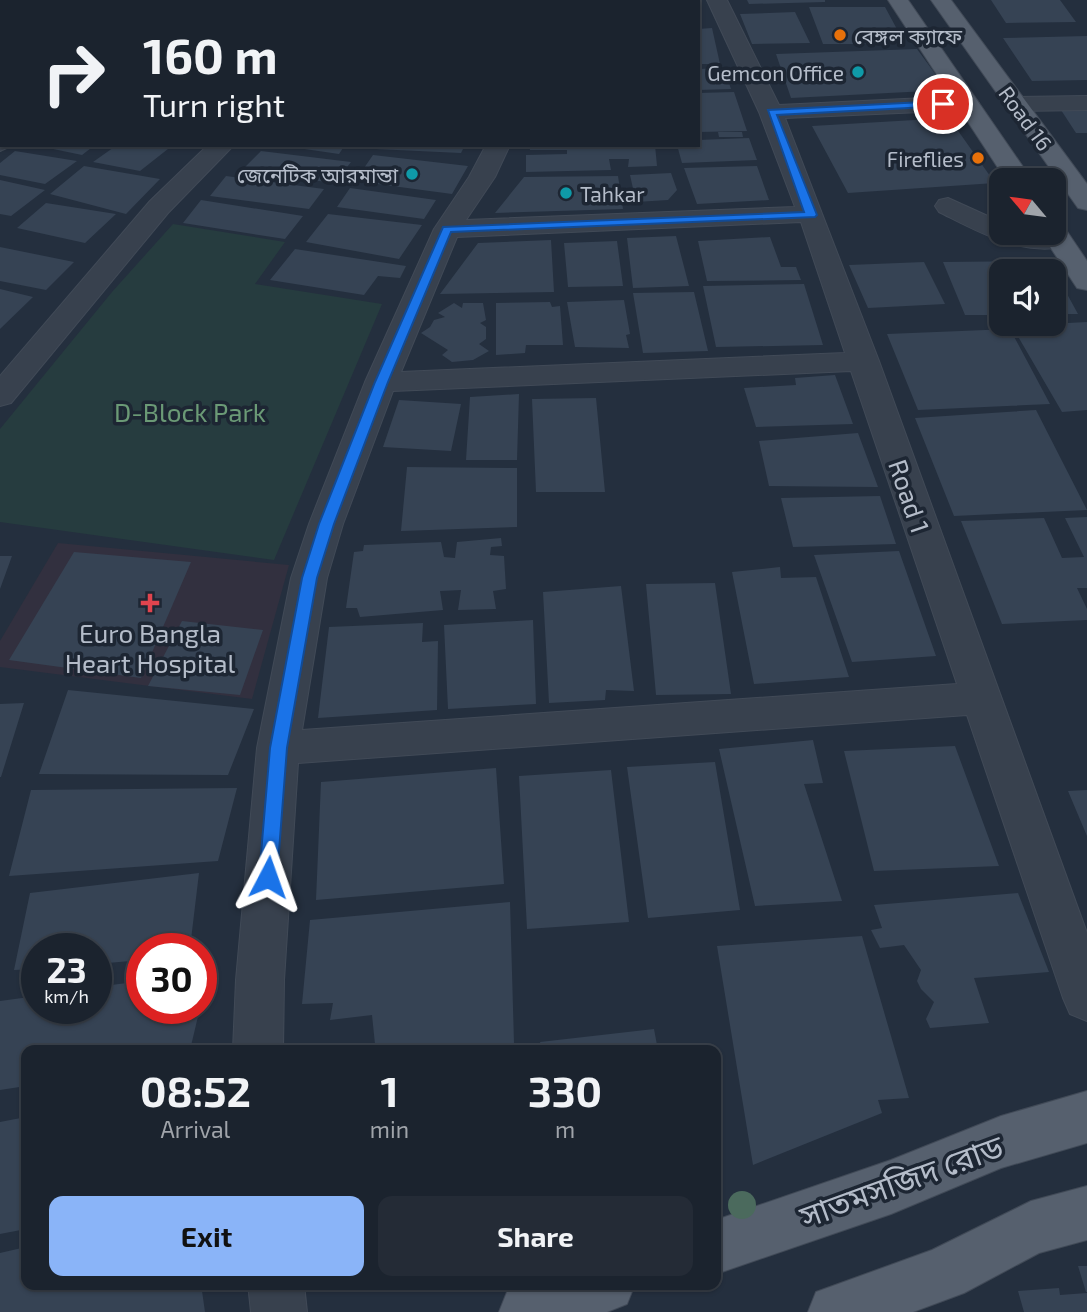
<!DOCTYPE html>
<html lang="en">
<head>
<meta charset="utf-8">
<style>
  :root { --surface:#1b232e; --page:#242b36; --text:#f1f3f6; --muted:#a0a4aa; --line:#39404a; --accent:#8ab4f8 }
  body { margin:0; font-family:"Exo 2","Noto Sans Bengali",sans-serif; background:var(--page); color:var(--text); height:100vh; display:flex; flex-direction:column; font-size:26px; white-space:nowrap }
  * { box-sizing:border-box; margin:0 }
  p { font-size:23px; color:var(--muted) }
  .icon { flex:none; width:38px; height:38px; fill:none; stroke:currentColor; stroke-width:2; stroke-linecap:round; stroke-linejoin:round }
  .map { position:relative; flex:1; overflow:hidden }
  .side { position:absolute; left:21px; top:1045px; width:700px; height:245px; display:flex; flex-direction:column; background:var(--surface); border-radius:14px; box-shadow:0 2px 5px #0004,0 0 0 2px var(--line) }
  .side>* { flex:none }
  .top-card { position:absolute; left:0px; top:0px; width:700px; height:147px; box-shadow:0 2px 5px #0004,0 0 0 2px var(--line); background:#1b232e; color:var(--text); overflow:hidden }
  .needle { width:46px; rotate:299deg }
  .fabs { position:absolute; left:989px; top:168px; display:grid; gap:14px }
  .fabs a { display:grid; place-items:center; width:77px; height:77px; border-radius:14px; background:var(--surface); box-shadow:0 2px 5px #0004,0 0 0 2px var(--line); font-size:35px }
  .speed { position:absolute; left:21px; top:933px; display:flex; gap:14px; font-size:35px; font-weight:700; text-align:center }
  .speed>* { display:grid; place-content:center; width:91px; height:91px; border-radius:50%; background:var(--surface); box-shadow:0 2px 5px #0004,0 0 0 2px var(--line); line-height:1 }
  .speed small { font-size:18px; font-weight:400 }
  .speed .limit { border:10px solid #d22; background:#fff; color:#111 }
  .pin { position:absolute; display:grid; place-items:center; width:60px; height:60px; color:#fff; margin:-30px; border:4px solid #fff; border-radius:50%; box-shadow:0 2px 7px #0007 }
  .me { position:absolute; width:77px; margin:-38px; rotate:4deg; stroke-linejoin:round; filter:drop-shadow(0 0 5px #0008) }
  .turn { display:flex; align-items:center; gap:24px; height:147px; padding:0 28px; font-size:32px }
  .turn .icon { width:91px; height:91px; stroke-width:2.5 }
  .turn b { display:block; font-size:49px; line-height:60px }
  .eta { display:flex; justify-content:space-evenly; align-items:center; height:119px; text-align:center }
  .eta b { font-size:42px; font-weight:700; line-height:49px }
  .button { display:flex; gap:14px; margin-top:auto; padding:14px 28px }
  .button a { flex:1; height:80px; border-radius:14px; background:var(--accent); color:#111; font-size:28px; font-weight:700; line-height:80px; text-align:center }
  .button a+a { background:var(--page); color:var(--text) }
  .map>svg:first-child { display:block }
</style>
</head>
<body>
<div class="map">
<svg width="1087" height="1312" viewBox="0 0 1087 1312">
  <rect width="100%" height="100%" fill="#242f3e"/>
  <path fill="#32303f" d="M58,543L289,565L252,699L0,667V641Z"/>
  <path fill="#263c3f" d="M173,224L285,242L255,284L382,304L274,560L0,522V429L112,292Z"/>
  <path fill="#364354" d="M747,0H825V2L749,4Z
    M991,0H1060L1076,22L1006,23Z
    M809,7H885L905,44H823Z
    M795,12L810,43L752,44L740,14Z
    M712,28L720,64H698V29Z
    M1087,36V80L1032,81L1003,38Z
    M917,49L947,90L791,98L776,54Z
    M724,68L731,89L698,90V69Z
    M734,92L747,131L698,132V93Z
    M1061,110H1087V133H1076Z
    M949,118L995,183L848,193L812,126Z
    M718,132H742L743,137H719Z
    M749,138L757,160L682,163L677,145H698V140Z
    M34,145H95L82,155Z
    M117,145H173L140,171L93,162Z
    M277,145H345L339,154Z
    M376,145H465L461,153L375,149Z
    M529,145H655L657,166L628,167L629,159H609L611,170L526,172V155L567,154V150H530Z
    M15,151L77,161L45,184L0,175V163Z
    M261,151L351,162L335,183L241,171Z
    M373,155L468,166L452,194L355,181Z
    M84,166L160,179L126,214L50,194Z
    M757,166L769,200L697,204L684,168Z
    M671,173L677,190L668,200L636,202L630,175Z
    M226,176L324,189L309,209L210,196Z
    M618,176L623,209L495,213L524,177Z
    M0,180L45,190L11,216L0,214Z
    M350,188L436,200L424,219L337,207Z
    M201,200L303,216L285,239L183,223Z
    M46,203L116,214L85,243L17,228Z
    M328,214L422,225L399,259L306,242Z
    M676,236L689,286L633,288L627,238Z
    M770,237L781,267H796L801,280L707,281L698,241Z
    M551,240L554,292L440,294L478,243Z
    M617,241L623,286L568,287L564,243Z
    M0,247L74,262L46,290L0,281Z
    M295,249L406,266L400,278L378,276L364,295L270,280Z
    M1049,261L1078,314H1054V271H1001V315H965L943,262Z
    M924,262L945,304L868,308L849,265Z
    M804,284L823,345L716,347L703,286Z
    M0,289L33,297L0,329Z
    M694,292L708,351L643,353L633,293Z
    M624,300L630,334L626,335L629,348L575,347L567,302Z
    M550,302L552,307L560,306L563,345H526L525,353L496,355V303Z
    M454,303L462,308L463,303H483L486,320L480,323L486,327V339L479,344L489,351L473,360L452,362L442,355L448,350L421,333L430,327L434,320L445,317L438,313Z
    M1087,322V410L1062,412L1012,326Z
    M1010,329L1050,404L918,410L887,334Z
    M835,375L853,424L756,427L744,388L796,385L795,378Z
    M519,394L517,460H466L470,397Z
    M596,398L605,492H536L532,399Z
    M399,400L461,404L451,451L383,447Z
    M1036,410L1087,510L954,516L915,418Z
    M858,433L878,487L769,486L759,441Z
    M407,467L517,468V527L401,531Z
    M880,496L896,544L793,547L781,498Z
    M1087,517V588H1077L1087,609V620L1002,624L961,521L1044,518L1062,558L1084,557L1065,518Z
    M501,538L502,546L491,547L490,555L504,556L506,589L493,591L496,609L458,610L461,590L440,591L443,610L360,617L357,608H346L354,552L363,551L364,545L441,542L444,557L455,558L457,542Z
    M899,551L936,656L852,662L814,555Z
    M74,552L191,562L141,678L9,660Z
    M0,556H12L0,589Z
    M780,567L781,578L816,577L849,677L754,684L732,572Z
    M715,583L731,694L656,695L646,584Z
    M621,586L634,691L606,690L605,700L549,703L543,592Z
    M533,620L536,704L448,709L444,625Z
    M182,621L263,630L240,695L148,686Z
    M423,623L422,642L438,641L437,710L318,718L329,627Z
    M68,690L254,709L228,775L39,774Z
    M24,703L1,777H0V704Z
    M813,740L823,783L804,784L842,901L755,906L719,749Z
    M955,746L999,866L874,871L844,751Z
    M715,762L740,910L648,918L627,767Z
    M496,768L504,884L316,900L321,782Z
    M611,770L629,922L527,929L519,776Z
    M237,788L218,861L9,876L31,790Z
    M1087,790V836L1068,791Z
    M199,873L190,948H142V960L96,964V948H37V969L14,970L30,893Z
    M1018,893L1049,972L974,978L989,1023L930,1028L926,1019L934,1002L921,989L917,981L921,970L904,945L880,948L871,930L882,928L874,905Z
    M510,902L514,1043L375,1044L372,1015L330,1020L333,1003L302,1004L310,920Z
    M862,936L909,1098L878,1100L882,1113L753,1165L717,946Z
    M210,971L202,1001H201V972Z
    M142,981V1008H200L190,1050H26V1086L0,1090V1001L37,996V1008H96V987Z
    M654,1029L657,1045L669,1043L671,1050H542L540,1042Z
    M26,1117V1229L0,1234V1122Z
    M26,1247V1284H201L205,1312H0V1253Z
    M1078,1266H1087V1292H1086Z
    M1059,1288L1060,1295L1087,1293V1312H1024L1018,1291Z"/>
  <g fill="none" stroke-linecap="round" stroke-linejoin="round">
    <g stroke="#414a57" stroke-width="2">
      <path id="minor" d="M293,0H339L340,2H294Z
        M409,0H429L408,2Z
        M707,0H727L779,105L967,96L975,98L979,103L975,108L967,110L785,118L879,361L1087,933V1021L1070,1014L1063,998L967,715L298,763L284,980L283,1050H233L236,980L257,748L291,578L309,524L365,382L434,229L469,177L486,145H510L495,177L466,220L795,207L759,112ZM801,222L845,353L401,372L457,237ZM851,371L957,684L302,730L327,578L343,524L393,391Z
        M1087,96V110L1017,111L1009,109L1005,104L1009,99L1017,97Z
        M0,136L2,145H13L0,151Z
        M208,145H234L168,213L11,403L0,406V376L150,201Z
        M948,198L1001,222V233L1058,232L1068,234L1072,240L1068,246C1021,257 979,232 939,212L935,206L939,200Z
        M248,1284H304L307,1312H251Z"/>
    </g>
    <g stroke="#414a57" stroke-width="2">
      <path id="major" d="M888,0H908L1032,180H1006Z
        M931,0H951L1087,184V210L1078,208Z
        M1054,225L1064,227L1087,261V290L1077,288L1041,233H1054Z
        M1087,1091V1143L1001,1168L891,1214L716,1274V1220L891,1160L1001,1116Z
        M1087,1186V1240L1039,1253L964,1293L913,1312H808L816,1292L932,1250L1031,1201Z
        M525,1284H635L627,1304L607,1312H499L507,1292Z"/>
    </g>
    <use href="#minor" fill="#38414e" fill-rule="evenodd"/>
    <use href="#major" fill="#56606e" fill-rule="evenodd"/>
  </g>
  <circle fill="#4b6a5d" cx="742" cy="1205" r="14"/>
  <path fill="#1a73e8" stroke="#114b97" stroke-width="2" d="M943,101L946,102V106L777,115L817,215L815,217L451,232L388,382L334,524L317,578L287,748L277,877L275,883L268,885L262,883L259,877L270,748L302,578L319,524L375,382L443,227L804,212L768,110Z"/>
  <g fill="#e8710a" stroke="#1d2633" stroke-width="2.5">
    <circle cx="840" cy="35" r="7"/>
    <circle cx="978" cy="158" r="7"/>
  </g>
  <g fill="#0f9aa8" stroke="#1d2633" stroke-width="2.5">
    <circle cx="858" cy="72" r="7"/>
    <circle cx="412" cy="174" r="7"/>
    <circle cx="566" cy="193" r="7"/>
  </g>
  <path fill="#e0444e" stroke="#1d2633" stroke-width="2.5" d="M146.5 592.5h7v7h7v7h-7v7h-7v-7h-7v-7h7z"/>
  <g text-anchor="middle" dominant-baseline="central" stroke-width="7" stroke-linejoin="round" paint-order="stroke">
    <g font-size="21" fill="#b4bcc9" stroke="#1d2633" text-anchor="end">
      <text x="854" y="35" text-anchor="start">বেঙ্গল ক্যাফে</text>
      <text x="844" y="72">Gemcon Office</text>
      <text x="964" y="158">Fireflies</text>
      <text x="398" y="174">জেনেটিক আরমান্তা</text>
      <text x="580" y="193" text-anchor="start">Tahkar</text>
    </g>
    <g font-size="21" fill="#b4bcc9" stroke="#1d2633">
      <text transform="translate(1026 118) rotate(54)">Road 16</text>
    </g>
    <g font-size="26" fill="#6b9a76" stroke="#1d2633">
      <text x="190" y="411">D-Block Park</text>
    </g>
    <g font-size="26" fill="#b4bcc9" stroke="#1d2633">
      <text transform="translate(910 496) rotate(71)">Road 1</text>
    </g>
    <g font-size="26" fill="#b4bcc9" stroke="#1d2633">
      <text x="150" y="632">Euro Bangla<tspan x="150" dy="30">Heart Hospital</tspan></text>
    </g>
    <g font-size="32" fill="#b4bcc9" stroke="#1d2633">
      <text transform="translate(901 1180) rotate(-20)">সাতমসজিদ রোড</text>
    </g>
  </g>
</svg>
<div class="fabs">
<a><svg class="needle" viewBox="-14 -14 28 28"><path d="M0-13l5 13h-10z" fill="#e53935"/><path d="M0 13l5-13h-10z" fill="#a0a4aa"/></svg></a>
<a><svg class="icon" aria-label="sound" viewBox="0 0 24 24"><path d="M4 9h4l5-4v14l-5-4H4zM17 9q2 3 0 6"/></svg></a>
</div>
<div class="speed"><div>23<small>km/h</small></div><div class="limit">30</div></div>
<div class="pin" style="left:943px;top:104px;background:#d93025"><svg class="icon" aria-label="arrive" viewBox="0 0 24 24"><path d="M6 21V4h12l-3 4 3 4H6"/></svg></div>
<svg class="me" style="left:268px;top:877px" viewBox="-20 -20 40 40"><path d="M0-17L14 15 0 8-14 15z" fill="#1a73e8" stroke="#fff" stroke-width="4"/></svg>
<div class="top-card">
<div class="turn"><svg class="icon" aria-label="right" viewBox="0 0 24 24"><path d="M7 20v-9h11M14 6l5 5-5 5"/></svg><div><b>160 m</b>Turn right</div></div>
</div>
<section class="side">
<div class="eta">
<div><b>08:52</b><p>Arrival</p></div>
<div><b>1</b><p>min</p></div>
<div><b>330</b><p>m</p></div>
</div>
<div class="button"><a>Exit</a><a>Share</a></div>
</section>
</div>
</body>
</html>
